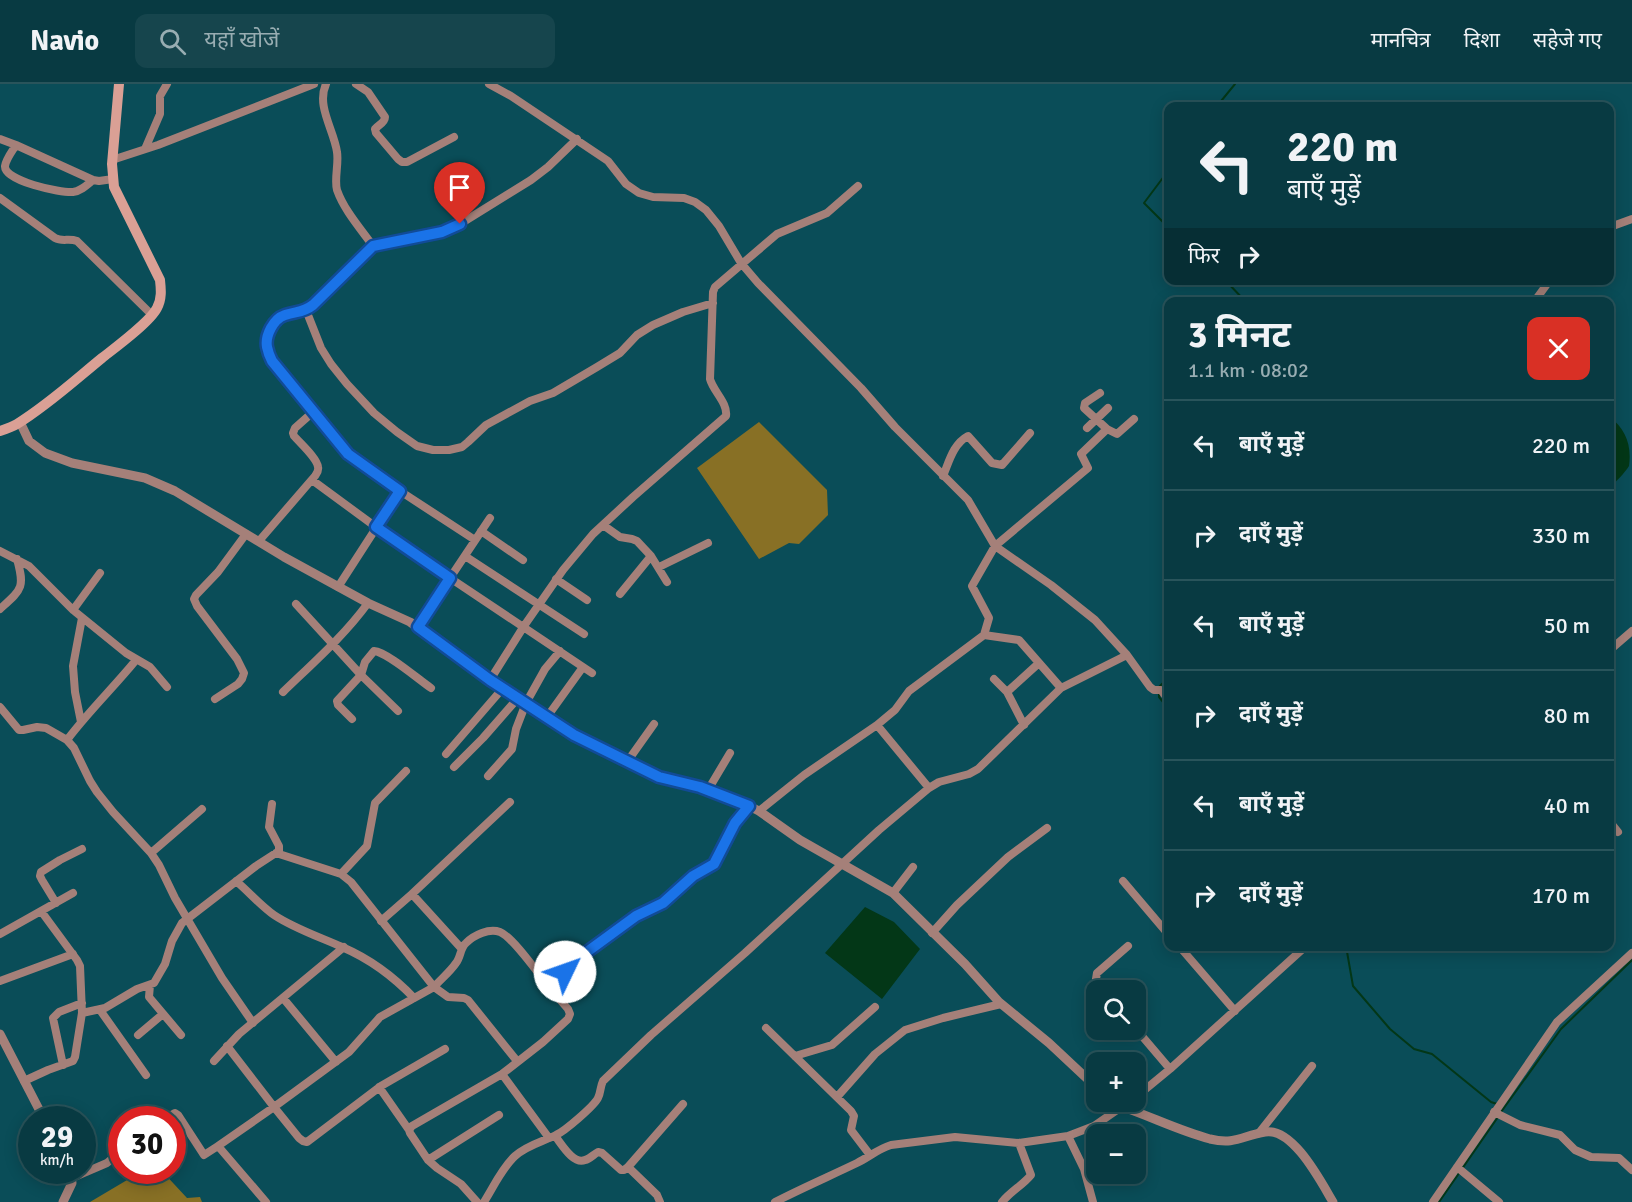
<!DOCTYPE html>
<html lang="hi">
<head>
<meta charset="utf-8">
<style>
  :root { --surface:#083a42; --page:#16454d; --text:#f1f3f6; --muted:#98adb2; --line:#29545b }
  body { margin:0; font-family:Signika,"Noto Sans Devanagari",sans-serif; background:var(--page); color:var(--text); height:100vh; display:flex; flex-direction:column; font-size:22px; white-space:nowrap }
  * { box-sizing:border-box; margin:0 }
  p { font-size:20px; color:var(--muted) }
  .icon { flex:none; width:33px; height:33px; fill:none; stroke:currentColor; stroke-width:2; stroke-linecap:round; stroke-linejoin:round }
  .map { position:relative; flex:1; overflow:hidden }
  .panel { position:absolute; left:1164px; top:213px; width:450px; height:654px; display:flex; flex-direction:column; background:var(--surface); border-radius:12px; box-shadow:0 3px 15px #0003,0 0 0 2px var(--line) }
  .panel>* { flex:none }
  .guide { position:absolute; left:1164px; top:18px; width:450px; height:183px; border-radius:12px; box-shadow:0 3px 15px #0003,0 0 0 2px var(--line); background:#083a42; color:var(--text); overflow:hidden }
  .fabs { position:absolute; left:1086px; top:896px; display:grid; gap:12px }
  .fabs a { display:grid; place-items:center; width:60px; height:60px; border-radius:12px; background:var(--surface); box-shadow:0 3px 15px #0003,0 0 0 2px var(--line); font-size:30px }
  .speed { position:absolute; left:18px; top:1022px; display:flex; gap:12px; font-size:30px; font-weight:700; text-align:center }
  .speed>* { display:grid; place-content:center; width:78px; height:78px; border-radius:50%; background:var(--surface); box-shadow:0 3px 15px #0003,0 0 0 2px var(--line); line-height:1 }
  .speed small { font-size:15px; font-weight:400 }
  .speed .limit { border:9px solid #d22; background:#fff; color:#111 }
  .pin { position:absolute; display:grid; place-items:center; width:51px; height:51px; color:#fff; margin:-62px -26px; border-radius:50% 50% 50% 0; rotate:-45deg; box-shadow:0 0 6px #0007 }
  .pin .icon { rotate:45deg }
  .me { position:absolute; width:66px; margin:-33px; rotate:48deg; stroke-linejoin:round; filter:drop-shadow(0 0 4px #0008) }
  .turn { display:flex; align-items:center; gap:21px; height:126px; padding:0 24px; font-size:27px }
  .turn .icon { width:78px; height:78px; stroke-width:2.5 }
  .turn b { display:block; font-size:42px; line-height:51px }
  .then { display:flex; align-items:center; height:57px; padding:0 24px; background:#0003; gap:12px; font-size:22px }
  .round { display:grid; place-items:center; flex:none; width:63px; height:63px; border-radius:12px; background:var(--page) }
  .overview { display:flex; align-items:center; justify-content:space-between; height:102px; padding:0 24px }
  h1 { font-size:36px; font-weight:700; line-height:45px }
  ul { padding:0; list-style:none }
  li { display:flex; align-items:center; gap:18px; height:90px; padding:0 24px; border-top:2px solid var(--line) }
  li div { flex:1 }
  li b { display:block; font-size:22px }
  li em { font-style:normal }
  header { display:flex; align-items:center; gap:36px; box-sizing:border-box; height:84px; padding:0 30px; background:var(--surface); border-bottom:2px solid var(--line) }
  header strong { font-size:28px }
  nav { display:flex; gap:33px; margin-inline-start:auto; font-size:21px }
  .search { width:420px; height:54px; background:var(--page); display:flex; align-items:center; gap:15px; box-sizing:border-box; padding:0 21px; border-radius:12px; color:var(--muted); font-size:22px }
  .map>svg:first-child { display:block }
</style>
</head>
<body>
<header>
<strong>Navio</strong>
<div class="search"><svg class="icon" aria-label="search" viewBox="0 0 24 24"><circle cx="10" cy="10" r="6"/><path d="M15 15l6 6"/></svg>यहाँ खोजें</div>
<nav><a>मानचित्र</a><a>दिशा</a><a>सहेजे गए</a></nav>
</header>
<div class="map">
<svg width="1632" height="1118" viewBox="0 0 1632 1118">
  <rect width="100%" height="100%" fill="#0a4d58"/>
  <path fill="#887025" d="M759,338L827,406L828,431L799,460L789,459L759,475L697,384Z
    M144,1086H161L187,1114L200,1113L202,1118H90Z"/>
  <path fill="#033717" d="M1610,333C1625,345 1632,360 1629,382C1624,390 1616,397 1610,404Z
    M865,823L894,838L920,865L882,915L825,869Z"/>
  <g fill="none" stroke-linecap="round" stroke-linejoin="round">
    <path stroke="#033717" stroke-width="2" d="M1217,22L1235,0
      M1168,87L1144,119L1168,143
      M1225,196L1246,218
      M1158,604L1168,594
      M1159,609V613L1168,624
      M1346,862L1353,902L1390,945L1414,965L1432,970L1491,1018L1497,1020
      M1501,1028L1561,945L1632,876
      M1439,1118L1498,1033"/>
    <path stroke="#a58079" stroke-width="8" d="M326,0C316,22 334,46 337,68C339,80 334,95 337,106C344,126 360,144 373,162
      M356,0L368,8L385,33C385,39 378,41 375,45L376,49L398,75L402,78H407L454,53
      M489,0L511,12L608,77L626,100L639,109L653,113L684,114L695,118L706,126L719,142L741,179L758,199L861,304L895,343L968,416L995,462L1051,501L1095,536L1127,571L1150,603L1154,606H1161L1168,615
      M0,55L16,61L93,96L99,97L113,95
      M16,61C13,66 6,75 5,82C4,97 60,109 73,108C81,107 87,101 93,96
      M145,65L160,30V12L167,0
      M112,76L158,61L314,0
      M0,114L55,154C62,158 69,154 77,157L152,231
      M1610,143L1632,135
      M1534,218L1550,196
      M306,226L321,264L331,280L347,300L374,329L397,348L417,362L433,366H449L462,363L468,358L486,341L530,317L553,309L597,283L620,269L637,251L653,241L683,228L713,219
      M1100,309L1085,319L1084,324L1107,345
      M1087,344L1108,324
      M943,392C949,378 953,360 968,352L992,379L1002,381L1030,349
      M312,396L376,443L450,494L418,542
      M400,407L348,370L272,277C270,273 267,268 267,263C265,252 273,235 285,231C295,227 304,228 313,221L373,162L442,148L460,140L531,96L548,83L577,55
      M490,434L450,494L592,589
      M603,441L620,453L632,455L637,457L651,472L667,498
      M481,447L523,476
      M259,457L315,392C317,389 319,387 318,383C317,374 300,359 294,352L293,349L295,344L313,328
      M0,467L29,482L73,526L126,569L150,583L167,603
      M465,472L584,550
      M659,483L708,459
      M556,495L587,516
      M338,503L400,407L475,456
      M620,510L651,472
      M296,520L361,591L398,627
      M0,525C22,505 25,504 17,475
      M73,526L100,489
      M984,551L1019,556L1061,604
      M1610,566L1632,547
      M994,595L1007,608L1024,641
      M490,596L524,542L563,486L593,450L633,413L726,332C728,319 713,307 710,295L713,208L715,203L777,150L827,129L858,102
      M283,608C313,579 344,552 368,519
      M1007,608L1039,579
      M215,615L238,600L242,595L244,589L237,575L197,522L194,515L196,511L218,488L246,450
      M0,623L19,646H23L37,643L46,644L67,656L74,664L90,697L97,708L113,728L151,769L159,781L175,814L222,894L253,939
      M547,633L583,583
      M352,635L338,621L337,617L361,591L365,578L374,567C387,568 419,596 431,604
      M81,638L75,608L73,582L82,534
      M877,641L929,704
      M67,656C88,628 114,603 136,576
      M446,670L503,604
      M627,678L654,640
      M454,683L483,654L518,614
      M488,692L512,665L516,645L526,619L545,585L560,567
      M708,706L730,669
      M759,727L804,691L877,641L895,626L909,607L984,551L989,534L972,502L995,462L1088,384L1081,370L1107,345L1117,350L1134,335
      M1610,738L1618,748
      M151,769L202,725
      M276,769L341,790
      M236,797C249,808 261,822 274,831C295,845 320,853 342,863C370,875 393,892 414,914
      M1123,797L1168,850
      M893,809L913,783
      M412,810L510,718
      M56,819L42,796L40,792L41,788L60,776L82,765
      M381,837L412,810L461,864
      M932,849L957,821L1008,773L1047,744
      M0,850L73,809
      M1179,862L1235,927
      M0,897L73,870
      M150,901L149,913L181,951
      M1103,906L1096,895L1097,889L1128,862
      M283,914L336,978
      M100,926L146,991
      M82,929L105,924L137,905L154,899L165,880L172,857L182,839L256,782L279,767V762L269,743L272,720
      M766,944L851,1027L854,1032L851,1046L870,1071
      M1136,945L1170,985
      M138,951L163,930
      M227,962L274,1023L349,968L380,933L434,903L351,798L341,790L367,762L375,719L406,687
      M795,972L832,961L875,923
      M214,977L239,950L344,863
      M517,977L468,916L464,914L448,913L434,903C441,895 450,888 456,879C461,873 460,864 466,859C474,851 489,844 500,848C513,853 539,891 549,903
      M63,981L53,934L59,928L82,919
      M502,990L549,1054
      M24,997L48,986L73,977L75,973L82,929L80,882L77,876L41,827
      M379,1003L409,1046
      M837,1013L875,970L905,946L943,934L1001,920
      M1136,1013L1170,985L1306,862
      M1494,1028L1520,1041L1560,1051L1575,1066L1591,1073L1619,1074L1632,1086
      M165,1035L175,1029L178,1031L204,1071L218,1062L266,1118
      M1259,1049L1312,982
      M555,1052C561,1059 573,1081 585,1076C590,1075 594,1070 598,1068L602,1069L621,1086H624L628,1083
      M1068,1052L1084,1085L1093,1118
      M218,1062L274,1023L299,1054L303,1057L307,1058L381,1002L445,965
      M428,1076L499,1031
      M1457,1083L1499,1118
      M72,1094L107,1079L122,1066
      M477,1118L461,1100L437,1084L428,1076L410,1049L409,1046L412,1042L502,990L543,958L568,935L570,930L568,925L549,903L581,873L636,832L663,819L693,792L714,780L735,739L749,722
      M484,1118C494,1102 502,1084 515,1072C527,1061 542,1058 556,1051C565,1047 594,1022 598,1014C601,1008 600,1003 603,997L651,951L745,869L879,746L929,704L939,698L969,690L978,685L1061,604L1127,571
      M660,1118L657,1111L628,1083L683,1020
      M775,1118C802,1104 830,1092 857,1079C869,1073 878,1065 891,1061L955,1053L1019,1059L1068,1052L1094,1042L1130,1017
      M1002,1118C1011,1107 1023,1101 1031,1091L1019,1059
      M1433,1118L1557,938L1632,869"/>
    <path stroke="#a58079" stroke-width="9" d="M20,338L29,357L45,369L72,379L145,394L175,407L284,473L368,519L410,538L490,596L574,651L659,693L700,703L749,722L759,727L800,756L893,809L965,880L999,918L1049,959L1096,1003
      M0,950L44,1035
      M1114,1017L1123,1023C1152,1033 1180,1047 1210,1055C1235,1061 1242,1052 1265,1048C1293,1043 1321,1098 1333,1118
      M63,1118L72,1099L70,1086"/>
    <path stroke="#daa095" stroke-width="10" d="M0,347C6,345 12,343 17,340C48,321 75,296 102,274C116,263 150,238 157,224C162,215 161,205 160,196L114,103L112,80L119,0"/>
  </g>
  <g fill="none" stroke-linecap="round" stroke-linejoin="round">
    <g stroke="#114b97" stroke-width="15">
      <path id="route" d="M460,140L442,148L373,162L313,221C303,229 296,227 285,231C273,235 265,252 267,263C268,268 270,273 272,277L348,370L400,407L376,443L450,494L418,543L490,596L574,651L659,693L700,703L749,722L735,739L714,780L693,792L663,819L636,832L580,873L565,888"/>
    </g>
    <use href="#route" stroke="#1a73e8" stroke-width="10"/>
  </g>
</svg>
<div class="fabs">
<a><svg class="icon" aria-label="search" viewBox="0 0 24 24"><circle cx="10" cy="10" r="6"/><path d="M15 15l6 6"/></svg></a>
<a>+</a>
<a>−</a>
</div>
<div class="speed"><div>29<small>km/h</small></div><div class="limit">30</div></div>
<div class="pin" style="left:460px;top:140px;background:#d93025"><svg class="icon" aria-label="arrive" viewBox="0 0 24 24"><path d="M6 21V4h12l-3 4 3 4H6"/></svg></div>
<svg class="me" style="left:565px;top:888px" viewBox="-20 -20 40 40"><circle r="19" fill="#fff"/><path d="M0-13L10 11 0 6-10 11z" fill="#1a73e8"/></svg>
<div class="guide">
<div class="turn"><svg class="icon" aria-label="left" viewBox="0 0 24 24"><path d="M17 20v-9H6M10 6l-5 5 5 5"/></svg><div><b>220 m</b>बाएँ मुड़ें</div></div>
<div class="then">फिर<svg class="icon" aria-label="right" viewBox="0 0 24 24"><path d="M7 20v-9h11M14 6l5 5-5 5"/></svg></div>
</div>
<section class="panel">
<div class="overview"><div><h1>3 मिनट</h1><p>1.1 km · 08:02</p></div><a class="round" style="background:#d93025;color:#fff"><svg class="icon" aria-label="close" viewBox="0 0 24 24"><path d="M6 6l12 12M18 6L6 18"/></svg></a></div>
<ul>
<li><svg class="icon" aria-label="left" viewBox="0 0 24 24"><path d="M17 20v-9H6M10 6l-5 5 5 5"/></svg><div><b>बाएँ मुड़ें</b></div><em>220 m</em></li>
<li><svg class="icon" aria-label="right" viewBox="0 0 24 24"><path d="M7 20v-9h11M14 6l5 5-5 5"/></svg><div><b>दाएँ मुड़ें</b></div><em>330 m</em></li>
<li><svg class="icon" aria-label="left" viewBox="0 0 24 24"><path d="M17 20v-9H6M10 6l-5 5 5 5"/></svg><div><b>बाएँ मुड़ें</b></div><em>50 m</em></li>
<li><svg class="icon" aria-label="right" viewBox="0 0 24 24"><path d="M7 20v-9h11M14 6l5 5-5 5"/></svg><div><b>दाएँ मुड़ें</b></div><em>80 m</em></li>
<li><svg class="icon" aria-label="left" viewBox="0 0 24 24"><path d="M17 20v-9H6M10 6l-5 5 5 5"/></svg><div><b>बाएँ मुड़ें</b></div><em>40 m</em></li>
<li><svg class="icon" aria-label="right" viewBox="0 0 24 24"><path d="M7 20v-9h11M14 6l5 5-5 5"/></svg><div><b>दाएँ मुड़ें</b></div><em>170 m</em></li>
</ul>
</section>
</div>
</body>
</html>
